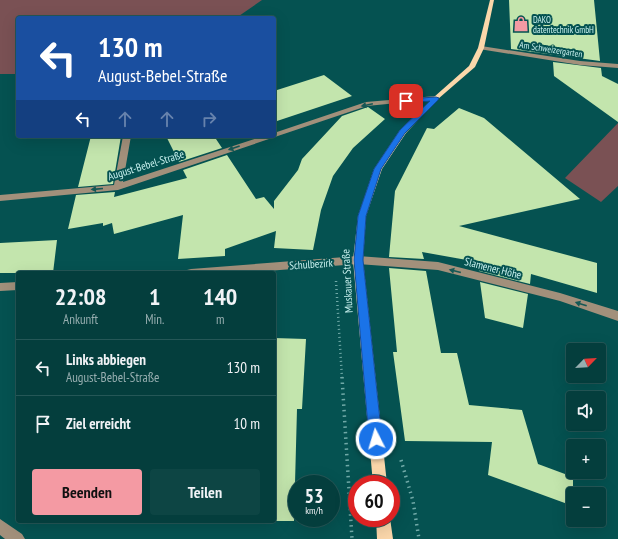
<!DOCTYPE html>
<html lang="de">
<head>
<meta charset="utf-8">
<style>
  :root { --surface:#043e3d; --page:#0d4544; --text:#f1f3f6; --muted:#97aeb0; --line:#255757; --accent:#f49aa3 }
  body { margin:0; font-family:"PT Sans Narrow",sans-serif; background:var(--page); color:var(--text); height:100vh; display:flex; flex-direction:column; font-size:15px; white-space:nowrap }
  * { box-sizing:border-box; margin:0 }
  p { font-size:13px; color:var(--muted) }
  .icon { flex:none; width:22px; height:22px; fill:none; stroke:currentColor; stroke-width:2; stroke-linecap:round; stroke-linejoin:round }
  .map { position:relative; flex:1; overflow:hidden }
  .details { position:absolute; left:16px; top:271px; width:260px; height:252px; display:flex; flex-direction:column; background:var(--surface); border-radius:4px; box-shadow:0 4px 16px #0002,0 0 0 1px var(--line) }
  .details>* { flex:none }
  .hud { position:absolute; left:16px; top:16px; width:260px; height:122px; border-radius:4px; box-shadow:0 4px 16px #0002,0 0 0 1px var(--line); background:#1a4fa0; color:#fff; overflow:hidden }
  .needle { width:26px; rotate:65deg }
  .fabs { position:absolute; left:566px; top:343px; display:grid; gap:8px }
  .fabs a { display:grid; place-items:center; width:40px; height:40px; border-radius:4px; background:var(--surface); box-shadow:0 4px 16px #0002,0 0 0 1px var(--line); font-size:20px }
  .speed { position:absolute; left:288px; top:475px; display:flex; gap:8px; font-size:20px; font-weight:700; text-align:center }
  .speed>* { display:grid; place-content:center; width:52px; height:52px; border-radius:50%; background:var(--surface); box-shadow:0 4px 16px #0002,0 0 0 1px var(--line); line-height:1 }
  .speed small { font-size:10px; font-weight:400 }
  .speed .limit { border:6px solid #d22; background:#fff; color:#111 }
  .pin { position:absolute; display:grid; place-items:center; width:34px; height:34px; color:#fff; margin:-17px; border-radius:8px; box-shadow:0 2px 6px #0006 }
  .me { position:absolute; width:44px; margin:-22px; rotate:355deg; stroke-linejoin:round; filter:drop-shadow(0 0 3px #0008) }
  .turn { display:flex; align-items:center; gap:14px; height:84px; padding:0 16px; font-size:18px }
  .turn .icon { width:52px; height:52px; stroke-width:2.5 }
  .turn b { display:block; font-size:28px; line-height:34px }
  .lanes { display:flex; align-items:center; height:38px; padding:0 16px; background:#0003; justify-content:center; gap:20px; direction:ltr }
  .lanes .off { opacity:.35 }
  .eta { display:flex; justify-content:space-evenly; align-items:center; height:68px; text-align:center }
  .eta b { font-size:24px; font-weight:700; line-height:28px }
  .button { display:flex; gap:8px; margin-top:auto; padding:8px 16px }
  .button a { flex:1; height:46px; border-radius:4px; background:var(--accent); color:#111; font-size:16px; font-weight:700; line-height:46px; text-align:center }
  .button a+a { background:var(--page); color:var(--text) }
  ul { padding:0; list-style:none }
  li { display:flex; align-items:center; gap:12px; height:56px; padding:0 16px; border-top:1px solid var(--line) }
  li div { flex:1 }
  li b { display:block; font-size:15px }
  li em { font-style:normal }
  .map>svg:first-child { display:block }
</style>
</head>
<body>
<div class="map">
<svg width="618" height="539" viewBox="0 0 618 539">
  <rect width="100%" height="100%" fill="#055251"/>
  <path fill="#7a5154" d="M0,0H262L236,18H18V74H0Z
    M618,123V186L601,202L565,178Z"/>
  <path fill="#c3e5ad" d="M509,0H594L600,61L511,49Z
    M553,62L601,68L602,76L618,84V122L554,76Z
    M324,75L352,96L274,122V91Z
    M368,107L385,119L353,148L333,176L321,210L313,250L274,248L276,231L225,249V256L178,259L183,215L114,234L112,223L103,226V223L68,229L76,195L115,192L114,197L187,178L183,170L227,155L256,199L264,197L274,209V201L298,170L302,159L342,116Z
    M459,108L484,118L580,199L459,226L597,263V293L531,274L530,284L479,271L478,262L422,252L424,259L389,257L395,191L427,128L434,129Z
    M91,136H121L113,184L78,187Z
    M166,136H214L222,148L179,162Z
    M57,240L53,273H0V243Z
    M389,268L426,271L441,353H457L469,405L522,410L538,464L573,477V506L488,475L492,442L405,441L393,352H397Z
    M480,282L528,294L523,328L485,318Z
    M274,338L306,339L302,409H297L294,521H274Z"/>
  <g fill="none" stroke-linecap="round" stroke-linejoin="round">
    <path stroke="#70a9a7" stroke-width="2.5" stroke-dasharray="1 3" stroke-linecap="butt" d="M336,281L342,378"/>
    <path stroke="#70a9a7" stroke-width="3.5" stroke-dasharray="1.5 4" stroke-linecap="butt" d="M342,377L352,539
      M401,460L413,501L419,539"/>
    <path fill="#a2907b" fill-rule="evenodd" d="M481,46L580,61L618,64V68L580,65L479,49L478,48Z
      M436,96L439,98L438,99L367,106L118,190L0,201V195L114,185L123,136H131L123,182L264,136H274V133L366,102Z
      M358,256L438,262L560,293L618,311V321L560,301L438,270L358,264L240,273H186L187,270L191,269Z
      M18,282V290L0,291V283Z
      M0,519L22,534L25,539H5L0,535Z"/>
    <path fill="#fbd7aa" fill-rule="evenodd" d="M490,0H494L484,48L475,67L438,99L406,133L382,169L366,216L363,260L387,484H373L353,260L358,216L374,169L400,130L434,97L469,66L478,48Z
      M376,518H390L393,539H377Z"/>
  </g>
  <defs><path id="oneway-solid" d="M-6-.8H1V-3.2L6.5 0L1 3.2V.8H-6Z"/></defs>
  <g fill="#155855">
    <use href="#oneway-solid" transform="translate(367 105) rotate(168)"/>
    <use href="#oneway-solid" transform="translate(234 148) rotate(161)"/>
    <use href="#oneway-solid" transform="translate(97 189) rotate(175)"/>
    <use href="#oneway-solid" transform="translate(455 271) rotate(-166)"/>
    <use href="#oneway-solid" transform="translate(581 304) rotate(-162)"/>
  </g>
  <path fill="#1a73e8" stroke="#114b97" d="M436,97L439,98L438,100L405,133L381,169L366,216L363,260L382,439L380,443L376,445L371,443L369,439L354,260L358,216L374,169L400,130L430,101L406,103L403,101L406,99Z"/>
  <defs>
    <g id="shop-bare" transform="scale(1.2)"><path d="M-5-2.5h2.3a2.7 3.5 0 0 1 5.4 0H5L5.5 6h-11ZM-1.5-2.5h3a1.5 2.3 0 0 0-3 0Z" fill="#f49aa3" stroke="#055251" stroke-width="2.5" paint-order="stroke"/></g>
  </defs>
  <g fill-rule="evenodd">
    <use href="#shop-bare" x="521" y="24"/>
  </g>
  <g text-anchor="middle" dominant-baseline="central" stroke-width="4" stroke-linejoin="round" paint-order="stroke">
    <g font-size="9" fill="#caf2f0" stroke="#055251" text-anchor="start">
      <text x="533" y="19">DAKO<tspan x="533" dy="10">datentechnik GmbH</tspan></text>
    </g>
    <g font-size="9" fill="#caf2f0" stroke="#055251">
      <text transform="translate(551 49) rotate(9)">Am Schweizergarten</text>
    </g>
    <g font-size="11" fill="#caf2f0" stroke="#055251">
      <text transform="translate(146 165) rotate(-17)">August-Bebel-Straße</text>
      <text transform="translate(311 264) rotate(-4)">Schulbezirk</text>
      <text transform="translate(493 268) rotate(14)">Slamener Höhe</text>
      <text transform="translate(347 281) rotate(-93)">Muskauer Straße</text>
    </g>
  </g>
</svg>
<div class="fabs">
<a><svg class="needle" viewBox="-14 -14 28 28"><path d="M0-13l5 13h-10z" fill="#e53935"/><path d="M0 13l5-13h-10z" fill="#97aeb0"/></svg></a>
<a><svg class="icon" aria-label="sound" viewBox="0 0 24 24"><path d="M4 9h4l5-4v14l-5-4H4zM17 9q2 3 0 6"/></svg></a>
<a>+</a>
<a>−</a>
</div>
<div class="speed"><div>53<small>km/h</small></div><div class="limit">60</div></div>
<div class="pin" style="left:406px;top:101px;background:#d93025"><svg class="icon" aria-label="arrive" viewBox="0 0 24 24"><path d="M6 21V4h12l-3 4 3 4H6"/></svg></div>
<svg class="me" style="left:376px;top:439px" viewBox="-20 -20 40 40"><circle r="17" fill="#1a73e8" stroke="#fff" stroke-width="3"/><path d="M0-11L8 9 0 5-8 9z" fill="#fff"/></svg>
<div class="hud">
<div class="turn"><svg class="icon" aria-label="left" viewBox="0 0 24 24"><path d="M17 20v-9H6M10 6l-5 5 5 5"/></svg><div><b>130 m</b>August-Bebel-Straße</div></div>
<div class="lanes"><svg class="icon" aria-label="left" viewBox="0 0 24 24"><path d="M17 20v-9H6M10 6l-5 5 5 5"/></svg><svg class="icon off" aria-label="ahead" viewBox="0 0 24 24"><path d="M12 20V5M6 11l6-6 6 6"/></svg><svg class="icon off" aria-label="ahead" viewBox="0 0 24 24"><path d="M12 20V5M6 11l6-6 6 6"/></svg><svg class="icon off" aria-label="right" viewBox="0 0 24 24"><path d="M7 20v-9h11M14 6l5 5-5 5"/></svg></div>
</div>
<section class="details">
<div class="eta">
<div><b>22:08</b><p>Ankunft</p></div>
<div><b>1</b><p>Min.</p></div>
<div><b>140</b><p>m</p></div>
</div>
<ul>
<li><svg class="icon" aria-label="left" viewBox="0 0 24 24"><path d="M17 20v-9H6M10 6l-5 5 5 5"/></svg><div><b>Links abbiegen</b><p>August-Bebel-Straße</p></div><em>130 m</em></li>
<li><svg class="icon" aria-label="arrive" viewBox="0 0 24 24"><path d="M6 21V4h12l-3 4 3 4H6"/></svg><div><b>Ziel erreicht</b></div><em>10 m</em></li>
</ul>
<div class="button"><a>Beenden</a><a>Teilen</a></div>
</section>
</div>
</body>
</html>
